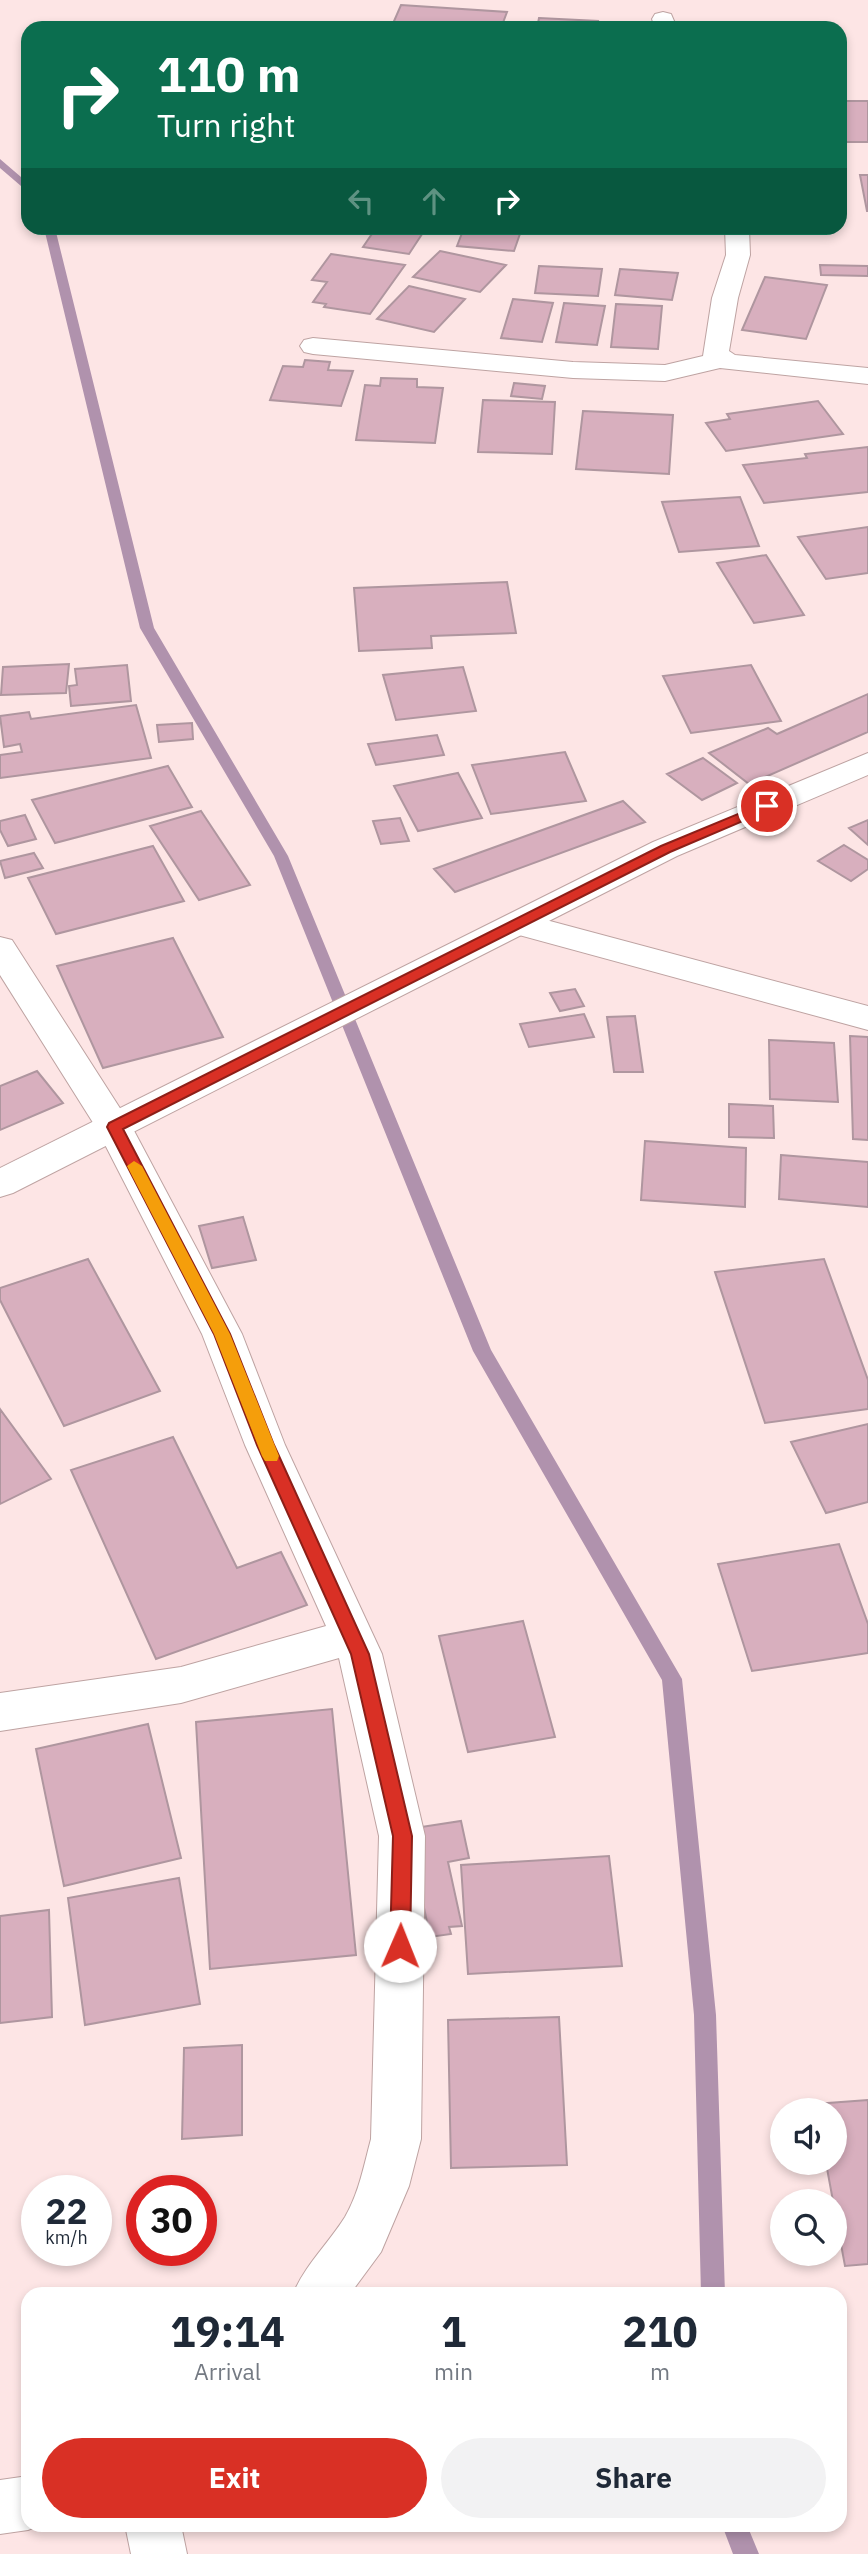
<!DOCTYPE html>
<html lang="en">
<head>
<meta charset="utf-8">
<style>
  :root { --surface:#fff; --page:#f2f2f3; --text:#1f2937; --muted:#747a83; --accent:#d93025 }
  body { margin:0; font-family:"IBM Plex Sans",sans-serif; background:var(--page); color:var(--text); height:100vh; display:flex; flex-direction:column; font-size:26px; white-space:nowrap }
  * { box-sizing:border-box; margin:0 }
  p { font-size:23px; color:var(--muted) }
  .icon { flex:none; width:38px; height:38px; fill:none; stroke:currentColor; stroke-width:2; stroke-linecap:round; stroke-linejoin:round }
  .map { position:relative; flex:1; overflow:hidden }
  .drawer { position:absolute; left:21px; top:2287px; width:826px; height:245px; display:flex; flex-direction:column; background:var(--surface); border-radius:21px; box-shadow:0 4px 10px #0003 }
  .drawer>* { flex:none }
  .top-card { position:absolute; left:21px; top:21px; width:826px; height:214px; border-radius:21px; box-shadow:0 4px 10px #0003; background:#0b6e4f; color:#fff; overflow:hidden }
  .controls { position:absolute; left:770px; top:2098px; display:grid; gap:14px }
  .controls a { display:grid; place-items:center; width:77px; height:77px; border-radius:50%; background:var(--surface); box-shadow:0 4px 10px #0003; font-size:35px }
  .speed { position:absolute; left:21px; top:2175px; display:flex; gap:14px; font-size:35px; font-weight:700; text-align:center }
  .speed>* { display:grid; place-content:center; width:91px; height:91px; border-radius:50%; background:var(--surface); box-shadow:0 4px 10px #0003; line-height:1 }
  .speed small { font-size:18px; font-weight:400 }
  .speed .limit { border:10px solid #d22; background:#fff; color:#111 }
  .pin { position:absolute; display:grid; place-items:center; width:60px; height:60px; color:#fff; margin:-30px; border:4px solid #fff; border-radius:50%; box-shadow:0 2px 7px #0007 }
  .me { position:absolute; width:77px; margin:-38px; rotate:1deg; stroke-linejoin:round; filter:drop-shadow(0 0 5px #0008) }
  .turn { display:flex; align-items:center; gap:24px; height:147px; padding:0 21px; font-size:32px }
  .turn .icon { width:91px; height:91px; stroke-width:2.5 }
  .turn b { display:block; font-size:49px; line-height:60px }
  .lanes { display:flex; align-items:center; height:66px; padding:0 21px; background:#0003; justify-content:center; gap:35px; direction:ltr }
  .lanes .off { opacity:.35 }
  .eta { display:flex; justify-content:space-evenly; align-items:center; height:119px; text-align:center }
  .eta b { font-size:42px; font-weight:800; line-height:49px }
  .action { display:flex; gap:14px; margin-top:auto; padding:14px 21px }
  .action a { flex:1; height:80px; border-radius:42px; background:var(--accent); color:#fff; font-size:28px; font-weight:800; line-height:80px; text-align:center }
  .action a+a { background:var(--page); color:var(--text) }
  .map>svg:first-child { display:block }
</style>
</head>
<body>
<div class="map">
<svg width="868" height="2554" viewBox="0 0 868 2554">
  <rect width="100%" height="100%" fill="#fde5e5"/>
  <g fill="none" stroke-linecap="round" stroke-linejoin="round">
    <path fill="#b092ad" fill-rule="evenodd" d="M0,159L28,183V192L0,168Z
      M44,228H55L154,628L288,856L491,1350L682,1679L716,2015L725,2294H701L694,2015L662,1680L473,1351L274,856L140,628Z
      M722,2525H747L759,2554H733Z"/>
  </g>
  <path fill="#d8afbe" stroke="#af969f" stroke-width="2" d="M401,5L507,12L501,28H391Z
    M539,18L598,21L597,28H537Z
    M840,101H868V142H840Z
    M860,175H868V211H867Z
    M376,228H426L409,254L363,247Z
    M464,228H522L514,251L457,246Z
    M440,251L506,265L480,292L413,277Z
    M331,254L405,265L370,314L324,307L326,304L313,302L327,282L312,280Z
    M820,265L868,266V276L821,275Z
    M539,266L602,269L598,296L535,293Z
    M620,269L678,273L672,300L615,295Z
    M765,277L827,285L806,339L742,330Z
    M409,286L465,299L434,332L377,319Z
    M513,299L553,303L542,342L501,338Z
    M564,303L605,306L597,345L556,342Z
    M616,304L662,306L658,349L611,347Z
    M305,360L330,362L328,370L353,371L341,406L270,400L283,366L303,367Z
    M381,378L417,379V387L443,388L435,443L356,440L365,385L380,386Z
    M514,383L545,386L542,399L511,396Z
    M483,400L555,402L552,454L478,452Z
    M818,401L843,434L726,451L706,423L730,419L727,414Z
    M583,411L673,415L669,474L576,469Z
    M868,447V492L764,503L743,465L807,458L805,454Z
    M740,497L759,546L679,552L662,502Z
    M868,527V573L826,579L798,537Z
    M766,555L804,615L754,623L717,563Z
    M507,582L516,633L431,636L432,648L359,651L354,588Z
    M69,664L66,693L1,695L3,667Z
    M127,665L131,701L71,706L69,686L77,685L75,669Z
    M751,665L781,721L691,733L663,676Z
    M463,667L476,711L396,720L383,675Z
    M868,694V732L749,784L709,753L768,728L777,734Z
    M136,705L151,758L0,778V755L22,752L20,744L4,747L0,716L29,712L31,719Z
    M192,723L193,739L159,742L157,725Z
    M437,735L444,755L376,765L368,744Z
    M565,752L586,801L491,814L472,765Z
    M703,758L737,783L702,800L667,774Z
    M168,766L192,807L55,843L32,800Z
    M458,773L482,818L418,831L394,786Z
    M623,801L645,822L455,892L434,869Z
    M201,811L250,885L199,900L150,826Z
    M25,815L36,839L8,846L0,830V821Z
    M400,818L409,841L381,844L373,821Z
    M868,820V845L849,828Z
    M844,845L868,860V869L851,881L818,861Z
    M153,846L184,901L56,934L28,878Z
    M34,853L43,868L5,878L0,861Z
    M173,938L223,1037L103,1068L57,966Z
    M575,989L584,1006L560,1011L550,993Z
    M584,1014L594,1037L529,1047L520,1024Z
    M635,1016L643,1072H614L607,1017Z
    M850,1036L868,1037V1140L853,1139Z
    M769,1040L834,1043L838,1102L770,1099Z
    M37,1071L63,1103L0,1130V1086Z
    M729,1104L773,1106L774,1138L729,1137Z
    M645,1141L746,1148L745,1207L641,1200Z
    M781,1155L868,1162V1207L779,1199Z
    M243,1217L256,1260L212,1268L199,1226Z
    M88,1259L160,1391L64,1426L0,1300V1288Z
    M824,1259L868,1380V1409L765,1423L715,1272Z
    M0,1409L51,1479L0,1504Z
    M868,1424V1502L826,1513L791,1442Z
    M173,1437L237,1568L281,1552L307,1605L156,1659L71,1470Z
    M839,1544L868,1624V1653L752,1671L718,1564Z
    M523,1621L555,1737L468,1752L439,1636Z
    M332,1709L356,1955L210,1969L196,1722Z
    M148,1724L181,1858L64,1886L36,1749Z
    M461,1821L469,1858L448,1862L462,1926L449,1927L451,1934L430,1937L408,1829Z
    M609,1856L622,1966L468,1974L461,1865Z
    M179,1878L200,2004L85,2025L68,1898Z
    M49,1910L52,2017L0,2023V1916Z
    M559,2017L567,2165L451,2168L448,2020Z
    M242,2045V2135L182,2139L184,2048Z
    M868,2100V2264L845,2266L826,2163H835V2110H816L815,2104Z"/>
  <g fill="none" stroke-linecap="round" stroke-linejoin="round">
    <g stroke="#bea3a2" stroke-width="2">
      <path id="street" d="M663,12L671,14L677,28H655L652,19L655,14Z
        M725,228H749L750,255L738,298L729,351L735,355L868,368V384L720,368L665,381L573,378L313,354L304,352L300,346L304,340L313,338L573,362L665,365L703,356L712,298L726,255Z
        M520,913L868,1006V1030L508,932L503,924L508,916Z
        M0,937L12,940L132,1127L242,1334L285,1445L382,1654L425,1836L421,2139L409,2186L381,2252L350,2294H293C305,2265 328,2244 345,2217C359,2193 364,2165 371,2139L379,1836L339,1658L181,1703L0,1731V1693L181,1667L326,1626L245,1445L202,1334L97,1129L0,975Z
        M28,2476V2525H40L28,2530L0,2534V2480Z
        M125,2525H181L187,2554H131Z"/>
    </g>
    <g stroke="#bea3a2" stroke-width="2">
      <path id="secondary" d="M868,753V775L677,856L13,1193L0,1197V1168L653,842Z"/>
    </g>
    <use href="#street" fill="#fff" fill-rule="evenodd"/>
    <use href="#secondary" fill="#fff" fill-rule="evenodd"/>
  </g>
  <path fill="#d93025" stroke="#8d1f18" stroke-width="2" d="M767,802L773,806L771,809L670,852L123,1129L230,1334L274,1445L369,1654L412,1836L410,1946L407,1952L400,1955L393,1952L390,1946L393,1836L351,1654L257,1445L214,1334L107,1127L109,1123L661,846Z"/>
  <path fill="#f59e0b" d="M134,1161L142,1166L230,1334L279,1456L277,1461H265L262,1456L214,1334L127,1166Z"/>
</svg>
<div class="controls">
<a><svg class="icon" aria-label="sound" viewBox="0 0 24 24"><path d="M4 9h4l5-4v14l-5-4H4zM17 9q2 3 0 6"/></svg></a>
<a><svg class="icon" aria-label="search" viewBox="0 0 24 24"><circle cx="10" cy="10" r="6"/><path d="M15 15l6 6"/></svg></a>
</div>
<div class="speed"><div>22<small>km/h</small></div><div class="limit">30</div></div>
<div class="pin" style="left:767px;top:806px;background:#d93025"><svg class="icon" aria-label="arrive" viewBox="0 0 24 24"><path d="M6 21V4h12l-3 4 3 4H6"/></svg></div>
<svg class="me" style="left:400px;top:1946px" viewBox="-20 -20 40 40"><circle r="19" fill="#fff"/><path d="M0-13L10 11 0 6-10 11z" fill="#d93025"/></svg>
<div class="top-card">
<div class="turn"><svg class="icon" aria-label="right" viewBox="0 0 24 24"><path d="M7 20v-9h11M14 6l5 5-5 5"/></svg><div><b>110 m</b>Turn right</div></div>
<div class="lanes"><svg class="icon off" aria-label="left" viewBox="0 0 24 24"><path d="M17 20v-9H6M10 6l-5 5 5 5"/></svg><svg class="icon off" aria-label="ahead" viewBox="0 0 24 24"><path d="M12 20V5M6 11l6-6 6 6"/></svg><svg class="icon" aria-label="right" viewBox="0 0 24 24"><path d="M7 20v-9h11M14 6l5 5-5 5"/></svg></div>
</div>
<section class="drawer">
<div class="eta">
<div><b>19:14</b><p>Arrival</p></div>
<div><b>1</b><p>min</p></div>
<div><b>210</b><p>m</p></div>
</div>
<div class="action"><a>Exit</a><a>Share</a></div>
</section>
</div>
</body>
</html>
